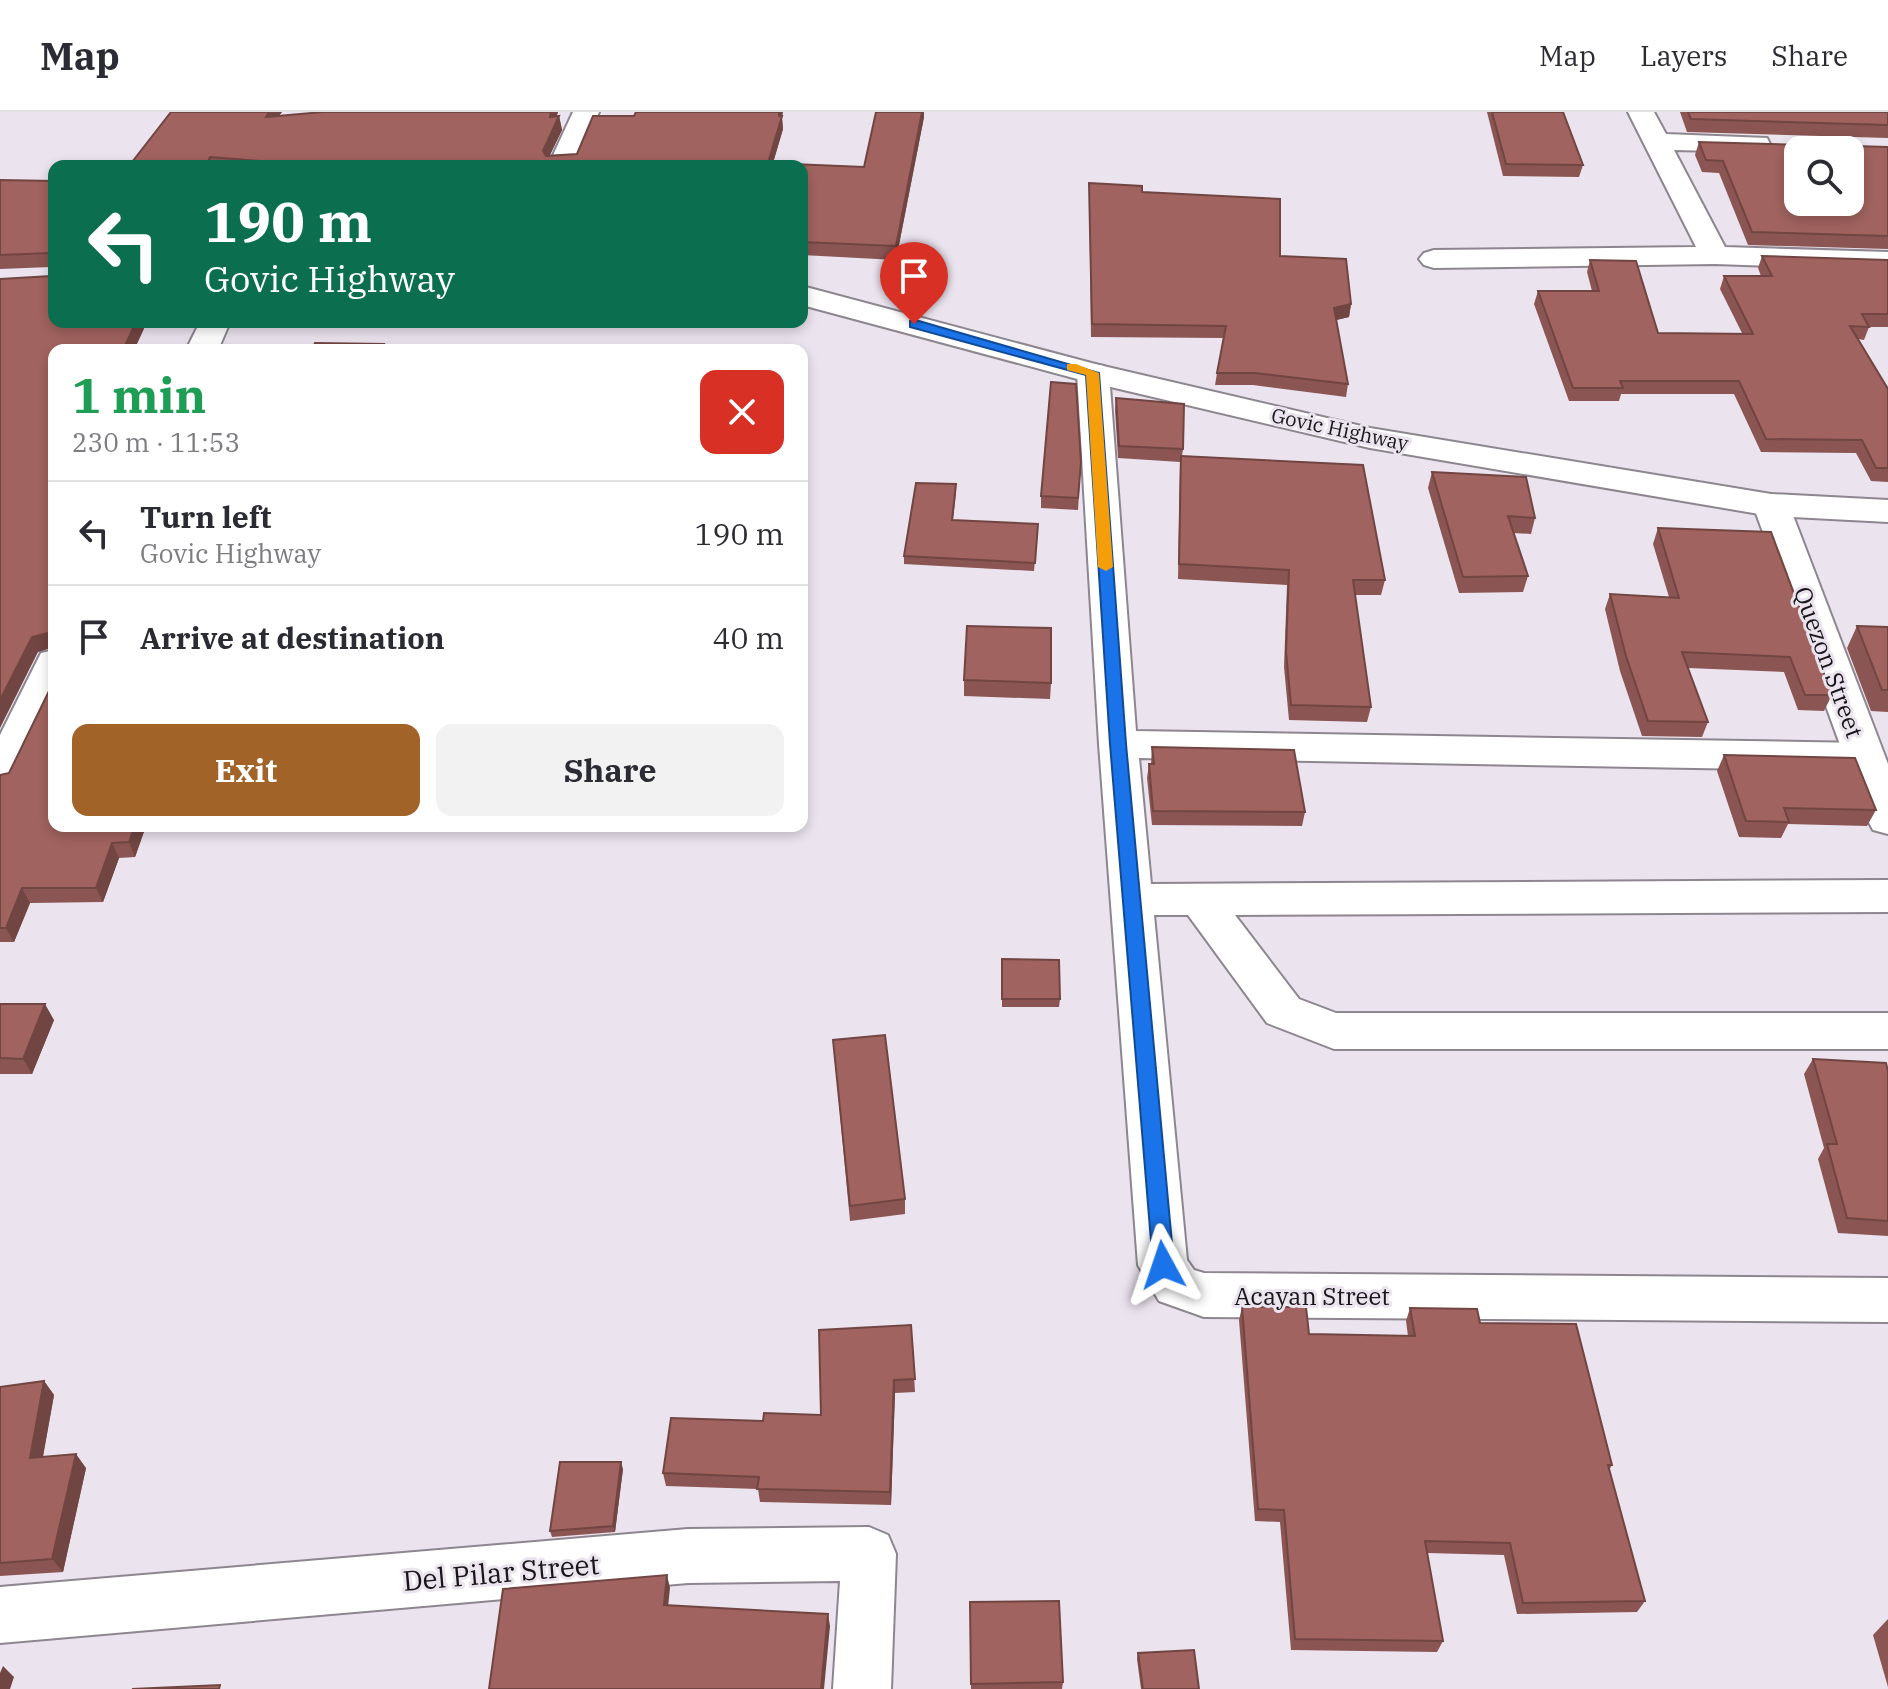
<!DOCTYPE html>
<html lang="en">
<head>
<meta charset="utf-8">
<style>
  :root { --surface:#fff; --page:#f2f2f3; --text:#2b2b33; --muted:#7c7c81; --line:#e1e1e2; --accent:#a26329 }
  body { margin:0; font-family:"IBM Plex Serif",serif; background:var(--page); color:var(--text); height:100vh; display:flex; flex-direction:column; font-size:30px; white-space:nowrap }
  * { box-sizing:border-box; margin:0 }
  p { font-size:26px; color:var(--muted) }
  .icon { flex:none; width:44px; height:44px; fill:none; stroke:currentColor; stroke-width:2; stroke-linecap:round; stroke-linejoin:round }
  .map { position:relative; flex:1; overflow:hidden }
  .side { position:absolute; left:48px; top:232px; width:760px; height:488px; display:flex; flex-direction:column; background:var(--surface); border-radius:16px; box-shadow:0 4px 12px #0003 }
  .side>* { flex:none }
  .top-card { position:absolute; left:48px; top:48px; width:760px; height:168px; border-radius:16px; box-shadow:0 4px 12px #0003; background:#0b6e4f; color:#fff; overflow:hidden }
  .controls { position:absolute; left:1784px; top:24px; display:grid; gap:16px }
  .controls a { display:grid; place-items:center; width:80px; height:80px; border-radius:16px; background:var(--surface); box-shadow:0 4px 12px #0003; font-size:40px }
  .pin { position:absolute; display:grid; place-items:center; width:68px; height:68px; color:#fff; margin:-82px -34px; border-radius:50% 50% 50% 0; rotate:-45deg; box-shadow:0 0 8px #0007 }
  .pin .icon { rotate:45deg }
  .me { position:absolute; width:88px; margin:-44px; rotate:355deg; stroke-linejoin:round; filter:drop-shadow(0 0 6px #0008) }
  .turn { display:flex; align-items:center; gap:28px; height:168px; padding:0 24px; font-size:36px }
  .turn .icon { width:104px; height:104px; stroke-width:2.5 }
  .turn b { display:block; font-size:56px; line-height:68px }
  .round { display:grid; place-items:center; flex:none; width:84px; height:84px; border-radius:16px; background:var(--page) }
  .head { display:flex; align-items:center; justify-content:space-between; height:136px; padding:0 24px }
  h1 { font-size:48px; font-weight:700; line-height:60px; color:#1e9e55 }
  .cta { display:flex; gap:16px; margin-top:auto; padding:16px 24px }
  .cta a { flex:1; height:92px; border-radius:16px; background:var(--accent); color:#fff; font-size:32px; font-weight:700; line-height:92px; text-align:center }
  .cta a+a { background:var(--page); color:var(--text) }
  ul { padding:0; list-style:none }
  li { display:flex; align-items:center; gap:24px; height:104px; padding:0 24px; border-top:2px solid var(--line) }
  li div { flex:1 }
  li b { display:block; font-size:30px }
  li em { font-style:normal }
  header { display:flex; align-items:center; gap:48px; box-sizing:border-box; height:112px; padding:0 40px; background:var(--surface); border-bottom:2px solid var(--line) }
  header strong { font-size:38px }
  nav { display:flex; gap:44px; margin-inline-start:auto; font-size:28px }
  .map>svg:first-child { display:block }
</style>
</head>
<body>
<header>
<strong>Map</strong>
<nav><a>Map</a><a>Layers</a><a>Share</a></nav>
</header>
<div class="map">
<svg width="1888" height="1577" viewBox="0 0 1888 1577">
  <rect width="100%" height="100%" fill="#ebe3ee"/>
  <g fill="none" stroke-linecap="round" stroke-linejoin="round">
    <g stroke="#8d868f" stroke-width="4">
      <path id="minor" d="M573,0H599L576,54H548Z
        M1628,0H1654L1666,22L1767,26L1770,32L1767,38L1757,40L1674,38L1725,135L1888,140V158L1715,152L1434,156L1424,153L1419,147L1424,141L1434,138L1696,135Z
        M200,210H230L218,238H186Z
        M1093,252L1104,254L1109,261L1136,619L1864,631L1878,635L1884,645L1878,655L1864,659L1139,646L1151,772L1888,768V800L1235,803L1299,887L1336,901H1888V937H1334L1267,911L1188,803H1154L1187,1148L1194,1158L1204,1161L1888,1166V1210L1204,1205L1159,1189L1138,1153L1099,632L1077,261L1082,254Z
        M54,538V590L14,674L0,678V623L41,541Z
        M869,1415L888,1423L896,1442L891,1577H833L840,1469L688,1471L0,1531V1475L688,1417Z"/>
    </g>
    <g stroke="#8d868f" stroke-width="4">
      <path id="tertiary" d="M1771,382L1784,385L1789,393L1888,652V722L1873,718L1867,707L1753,393L1758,385Z"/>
    </g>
    <g stroke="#8d868f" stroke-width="4">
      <path id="secondary" d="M802,174L1099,253L1370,316L1771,382L1888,388V410L1771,404L1370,336L1081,268L802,193Z"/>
    </g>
    <use href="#minor" fill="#fff" fill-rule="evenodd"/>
    <use href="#tertiary" fill="#fff" fill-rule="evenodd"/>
    <use href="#secondary" fill="#fff" fill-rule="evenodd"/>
  </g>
  <path fill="#8a5552" d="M171,0H282L279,3L558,0L556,5L559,4L562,18L550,43L577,42L782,6L783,17L773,51L864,55L924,5L896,148L802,143V54H129Z
    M1487,0H1563L1583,53L1579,65L1503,64Z
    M1680,0H1888V26L1687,20Z
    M1699,30L1888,35V137L1748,133L1719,61L1702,60L1695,43Z
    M0,68L54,69V210H147L134,238H54L146,714L135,745L119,746L103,790L30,791L14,830H0V663L9,661L50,577V536L38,540L51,155L0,157Z
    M1089,71L1142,80L1280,144L1351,192L1349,205L1336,208L1348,272L1346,285L1253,273H1215L1223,226L1091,225Z
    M1762,144L1888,148V215H1869L1864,228L1858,227L1888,277V370L1871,369L1856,341L1761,340L1734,282H1621L1619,289H1569L1534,192L1538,179H1592L1587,160L1590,148L1658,221H1742L1720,177L1724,164H1761L1758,156Z
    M1116,286L1183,337L1182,344L1385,468L1381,483H1355L1371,595L1367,610L1289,608L1284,555L1287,473L1178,467L1180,350L1118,346L1115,298Z
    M1081,350L1078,398L1041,396V384Z
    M1432,360L1535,406L1531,422L1513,421L1528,464L1523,480L1459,481L1428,376Z
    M956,381L953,408L1038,412L1034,459L904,452V444Z
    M1658,416L1832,583L1824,599L1798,598L1784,560L1688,556L1708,610L1702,625L1642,624L1620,559L1605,497L1610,482L1669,485L1653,432Z
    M1857,514L1888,515V600L1871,599L1847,536Z
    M964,568L1051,571L1050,587L964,584Z
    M1152,635L1305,700L1302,714L1152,713L1147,666L1149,652H1151Z
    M1724,643L1876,698L1867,714L1788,712L1781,726L1739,725L1717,659Z
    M1002,847L1060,887L1059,895H1002Z
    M0,892L54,908L32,962H0Z
    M833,928L905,1087V1102L850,1109Z
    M1813,947L1888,959V1124L1838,1121L1818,1047L1824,1036L1804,962Z
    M1242,1195L1309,1222L1408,1224L1406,1209L1410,1196L1480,1211L1612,1353L1609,1358L1645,1489L1637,1500L1517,1502L1504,1443L1427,1441L1443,1529L1437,1540L1291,1538L1280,1410L1255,1409L1239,1208Z
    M911,1213L915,1280L895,1281L891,1393L760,1390L758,1377L666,1374L663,1361L763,1309L821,1303Z
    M44,1269L54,1283L43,1345L86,1356L63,1460L0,1464V1275Z
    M623,1357L615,1420L552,1425L550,1419Z
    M970,1502L1063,1570L1062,1577H971Z
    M1888,1507V1575L1873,1523Z
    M1138,1541L1199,1577H1141L1137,1547Z"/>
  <path fill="#714542" d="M269,0H282L269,18L266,5Z
    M551,0H558L552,18L550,5Z
    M779,0H783L782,6L783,17L772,54L768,51Z
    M922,0H924V5L896,148V134Z
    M559,4L562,18L545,53L543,39Z
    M210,45L213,54H206Z
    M1351,192L1349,205L1332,209L1334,196Z
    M136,210H147L134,238H123Z
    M47,521L53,535L38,540L0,616V588L32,525Z
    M135,714H146L135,745L129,730Z
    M112,731L119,746L103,790L96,776Z
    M22,776L30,791L14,830L6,816Z
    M45,892L54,908L32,962L23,947Z
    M894,1268L895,1281L891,1393L890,1380Z
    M44,1269L54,1283L40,1360L30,1346Z
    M76,1342L86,1356L63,1460L52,1447Z
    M621,1350L623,1357L615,1420L613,1414Z
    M667,1463L670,1476L667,1505L664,1493Z
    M828,1502L830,1514L824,1577H821Z
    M3,1554L14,1565L10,1577H0V1561Z"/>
  <path fill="#a1635f" stroke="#714542" stroke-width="2" fill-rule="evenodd" d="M171,0H269L266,5L323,0H551L550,5L559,4L543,39L546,44L577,42L593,4H634L636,0H779V4H782L768,51L864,55L876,0H922L896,134L802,130V54H321L210,45L206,54H129Z
    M1492,0H1563L1583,53L1506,52Z
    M1688,0H1888V13L1691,7Z
    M1805,29H1852L1854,34L1888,35V124L1752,120L1723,49L1706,48L1699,30L1802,33ZM1798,38H1850V90H1798Z
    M0,68L54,69V210H136L123,238H54V714H135L129,730L112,731L96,776H22L6,816H0V663L9,661L50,577V524L47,521L32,525L0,588V167L51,164L52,144L49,141L0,143Z
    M1089,71L1142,74V80L1280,87V144L1346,147L1351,192L1334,196L1348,272L1255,261H1217L1226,214L1092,212Z
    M1762,144L1888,148V202H1862L1869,215L1850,214L1888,277V356H1876L1862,328L1766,327L1739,269H1620L1623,276H1573L1538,179H1599L1590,148L1636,149L1658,221L1753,222L1724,164H1772Z
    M315,231L384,232L382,238H312Z
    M1051,270L1076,272L1081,350L1078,386L1041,384Z
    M1116,286L1184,292L1183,337L1119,334Z
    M1181,344L1363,353L1385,468H1353L1371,595L1291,593L1286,540L1289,458L1179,452Z
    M1432,360L1526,365L1535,406L1508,404L1528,464L1463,465Z
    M916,371L956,372L952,408L1038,412L1035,451L904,444Z
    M1658,416L1771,420L1832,583H1805L1790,545L1682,540L1708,610L1648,609L1626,544L1610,482L1679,486Z
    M967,514L1051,516V571L964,568Z
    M1857,514L1888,515V578H1882Z
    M1152,635L1294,638L1305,700L1153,699L1149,652H1154Z
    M1724,643L1855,646L1876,698L1784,696L1789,710L1746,709Z
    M1002,847L1059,848L1060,887H1002Z
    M0,892H45L23,947L0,946Z
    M885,923L905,1087L850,1094L833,928Z
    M1813,947L1886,951L1888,959V1109L1847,1106L1827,1032H1837Z
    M1242,1195H1306L1309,1222L1415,1224L1410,1196L1477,1197L1480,1211L1576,1212L1612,1353H1608L1645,1489L1523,1491L1510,1431L1425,1429L1443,1529L1295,1527L1284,1398L1258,1397Z
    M911,1213L915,1267L894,1268L890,1380L757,1377L759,1365L663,1361L671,1306L763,1309L764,1301L821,1303L819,1218Z
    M44,1269L30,1346L76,1342L52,1447L0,1451V1275Z
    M560,1350H621L613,1414L550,1419Z
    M667,1463L664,1493L828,1502L821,1577H489L503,1477Z
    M1059,1489L1063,1570L971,1572L970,1490Z
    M1194,1538L1199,1577H1143L1138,1541Z
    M220,1573L219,1577H132Z"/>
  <path fill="#1a73e8" stroke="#114b97" stroke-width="2" d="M910,209H919L1099,261L1126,632L1174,1153L1171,1160L1163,1163L1156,1160L1153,1153L1110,632L1086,263L910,215Z"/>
  <path fill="#f59e0b" d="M1067,252H1076L1099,261L1113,455L1106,459L1098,455L1086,263L1067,258Z"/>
  <g text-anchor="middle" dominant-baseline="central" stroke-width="6" stroke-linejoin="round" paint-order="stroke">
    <g font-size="20" fill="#181619" stroke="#ebe3ee">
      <text transform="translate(1340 317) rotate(12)">Govic Highway</text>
    </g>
    <g font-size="24" fill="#181619" stroke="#ebe3ee">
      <text transform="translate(1829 550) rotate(70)">Quezon Street</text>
      <text x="1312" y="1184">Acayan Street</text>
    </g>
    <g font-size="28" fill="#181619" stroke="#ebe3ee">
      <text transform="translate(501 1460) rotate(-5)">Del Pilar Street</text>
    </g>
  </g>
</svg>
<div class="controls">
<a><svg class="icon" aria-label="search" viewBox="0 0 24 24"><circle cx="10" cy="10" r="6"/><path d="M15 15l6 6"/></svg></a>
</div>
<div class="pin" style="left:914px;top:212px;background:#d93025"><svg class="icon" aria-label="arrive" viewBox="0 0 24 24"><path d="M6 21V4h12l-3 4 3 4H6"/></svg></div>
<svg class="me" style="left:1163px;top:1153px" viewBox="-20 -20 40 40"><path d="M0-17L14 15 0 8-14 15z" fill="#1a73e8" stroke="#fff" stroke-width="4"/></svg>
<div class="top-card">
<div class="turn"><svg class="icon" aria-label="left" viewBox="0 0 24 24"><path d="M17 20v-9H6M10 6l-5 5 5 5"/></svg><div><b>190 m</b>Govic Highway</div></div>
</div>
<section class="side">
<div class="head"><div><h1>1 min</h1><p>230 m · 11:53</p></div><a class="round" style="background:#d93025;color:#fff"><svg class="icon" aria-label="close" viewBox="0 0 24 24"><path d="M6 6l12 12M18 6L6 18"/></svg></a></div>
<ul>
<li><svg class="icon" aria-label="left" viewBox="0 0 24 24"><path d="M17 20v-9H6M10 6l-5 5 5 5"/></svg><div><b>Turn left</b><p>Govic Highway</p></div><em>190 m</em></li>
<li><svg class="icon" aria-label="arrive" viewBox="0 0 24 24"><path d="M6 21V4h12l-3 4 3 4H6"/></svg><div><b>Arrive at destination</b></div><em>40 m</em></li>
</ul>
<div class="cta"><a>Exit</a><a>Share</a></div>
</section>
</div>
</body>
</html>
